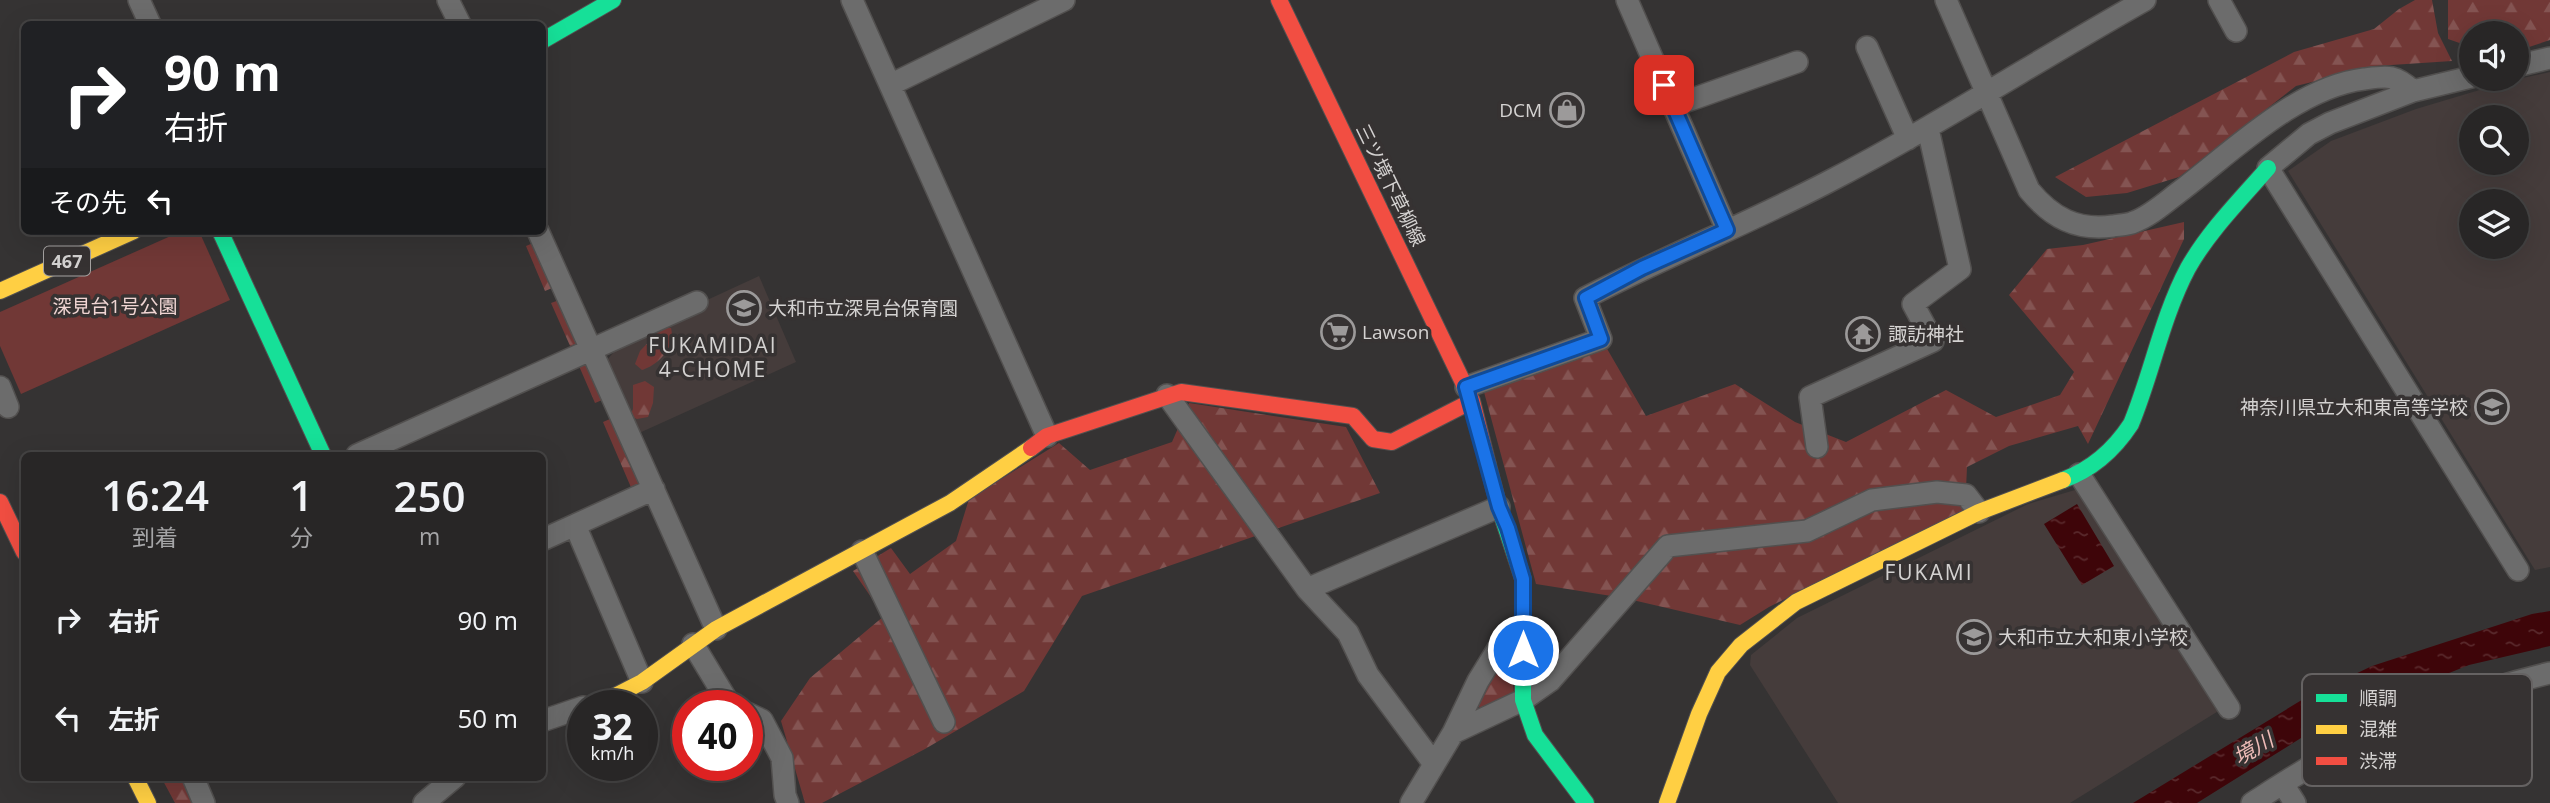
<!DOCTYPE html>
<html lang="ja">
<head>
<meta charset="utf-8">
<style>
  :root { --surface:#282626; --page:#302e2e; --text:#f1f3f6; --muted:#a5a5a7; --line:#444343 }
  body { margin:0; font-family:"Open Sans","Noto Sans JP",sans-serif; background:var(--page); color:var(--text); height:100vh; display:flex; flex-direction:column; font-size:26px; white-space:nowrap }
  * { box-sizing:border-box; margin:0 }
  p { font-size:23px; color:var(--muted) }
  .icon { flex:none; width:38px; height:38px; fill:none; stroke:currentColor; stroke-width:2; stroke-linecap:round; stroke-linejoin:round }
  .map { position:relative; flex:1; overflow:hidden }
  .sheet { position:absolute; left:21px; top:452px; width:525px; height:329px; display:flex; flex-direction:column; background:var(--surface); border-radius:10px; box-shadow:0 7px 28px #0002,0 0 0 2px var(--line) }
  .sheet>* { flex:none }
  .top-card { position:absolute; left:21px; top:21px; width:525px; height:214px; border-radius:10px; box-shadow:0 7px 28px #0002,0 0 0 2px var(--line); background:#202124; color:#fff; overflow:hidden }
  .fabs { position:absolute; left:2459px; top:21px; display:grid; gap:14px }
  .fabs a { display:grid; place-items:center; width:70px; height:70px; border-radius:50%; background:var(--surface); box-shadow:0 7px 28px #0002,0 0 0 2px var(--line); font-size:35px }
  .speed { position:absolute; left:567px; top:690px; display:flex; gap:14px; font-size:35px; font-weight:700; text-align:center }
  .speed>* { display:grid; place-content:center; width:91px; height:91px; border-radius:50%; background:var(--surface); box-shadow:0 7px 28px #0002,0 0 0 2px var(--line); line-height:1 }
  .speed small { font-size:18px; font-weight:400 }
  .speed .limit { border:10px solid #d22; background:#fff; color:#111 }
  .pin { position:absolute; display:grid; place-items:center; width:60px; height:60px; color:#fff; margin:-30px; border-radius:14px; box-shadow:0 4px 10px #0006 }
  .me { position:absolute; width:77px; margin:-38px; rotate:0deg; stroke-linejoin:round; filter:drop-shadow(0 0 5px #0008) }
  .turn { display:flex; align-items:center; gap:24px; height:147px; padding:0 28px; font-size:32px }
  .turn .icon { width:91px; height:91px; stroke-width:2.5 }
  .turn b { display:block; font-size:49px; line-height:60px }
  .then { display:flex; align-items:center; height:66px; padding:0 28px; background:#0003; gap:14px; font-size:26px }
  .eta { display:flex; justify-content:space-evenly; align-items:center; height:119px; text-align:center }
  .eta b { font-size:42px; font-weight:600; line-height:49px }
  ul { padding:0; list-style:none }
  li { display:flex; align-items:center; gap:21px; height:98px; padding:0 28px }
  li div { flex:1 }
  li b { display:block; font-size:26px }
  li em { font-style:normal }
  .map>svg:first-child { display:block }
</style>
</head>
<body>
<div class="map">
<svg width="2550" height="803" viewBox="0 0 2550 803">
  <defs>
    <pattern id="forest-firs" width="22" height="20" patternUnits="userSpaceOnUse" patternTransform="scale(1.75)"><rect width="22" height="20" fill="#713836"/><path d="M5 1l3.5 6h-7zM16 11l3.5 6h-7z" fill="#845452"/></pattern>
    <pattern id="water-ripples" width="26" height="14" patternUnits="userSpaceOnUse" patternTransform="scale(1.75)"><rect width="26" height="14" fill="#3e0509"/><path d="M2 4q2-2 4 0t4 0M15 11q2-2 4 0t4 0" fill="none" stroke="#59292c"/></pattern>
  </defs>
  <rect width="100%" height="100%" fill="#353333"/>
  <path fill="#453c3b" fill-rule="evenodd" d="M2550,72V567L2535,570L2288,171L2331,141L2416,109L2513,80ZM2471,117H2516V163H2471ZM2471,201H2516V247H2471Z
    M759,276L796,362L637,434L606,361L627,337Z
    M2075,490L2083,493L2220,710L2070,803H1838L1750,665L1751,655L1797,618L2028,504Z"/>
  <path fill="url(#forest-firs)" d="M2415,0H2432L2438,33L2452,61L2376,66L2296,86L2179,177L2127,193L2086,197L2055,177L2294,52L2374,29L2399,9Z
    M2448,0H2550V40L2517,51L2516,33H2471V47L2448,39Z
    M2184,222V239L2088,444L2078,426L2009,446L1967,467L1965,511L1769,607L1740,625L1624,598L1536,584L1484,392L1606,347L1646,416L1735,384L1795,422L1846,442L1946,390L1996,417L2060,395L2074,372L2009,295L2047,249L2083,245Z
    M538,241L557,286L545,291L526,246Z
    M562,299L582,343L571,348L551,303Z
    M662,328H671C676,346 659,365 642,370L635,364L640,351Z
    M590,361L607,398L595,403L579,366Z
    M645,381L654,387L653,403L648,417L637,419L630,416L633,409V385Z
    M1189,403L1346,427L1380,493L1082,596L1024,691L925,749L822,803H805L781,721L810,678L884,616L853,571L891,548L910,574L956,541L969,499L1059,443L1090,470L1172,442Z
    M617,416L647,485L633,492L603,422Z
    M1510,650L1514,694L1480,710L1478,702L1505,653Z
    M161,777H185L193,803H175Z"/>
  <path fill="#713836" d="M182,231H199L230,300L21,394L0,346V312Z"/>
  <path fill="url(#water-ripples)" d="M2077,504L2114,566L2082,585L2044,524Z
    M2550,611V646L2469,665L2362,708L2301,738L2197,803H2133L2305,698L2372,666L2532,614Z"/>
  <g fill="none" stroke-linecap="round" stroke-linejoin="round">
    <g stroke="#52504f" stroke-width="24">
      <path id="street" d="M139,0L150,24
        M448,0L460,24
        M852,0L1047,436
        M1627,0L1727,230
        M1946,0L2029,190C2052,218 2077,231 2113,226C2119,225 2128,225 2134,222C2151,216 2168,200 2183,189C2235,149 2298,87 2364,79C2387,76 2395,74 2413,91
        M2219,0L2236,31
        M1867,47L1908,139
        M2516,66L2550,58
        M2471,77L2413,91L2330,123L2309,134L2268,168L2518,570
        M890,85L1064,0
        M1673,106L1797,62
        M538,231L716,629
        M0,387L8,407
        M1466,387L1601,339L1585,298C1664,257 1747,224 1826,183C1935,127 2038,60 2145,0
        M1167,395L1307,589
        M1817,447L1810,397L1933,341L1913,304L1960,269L1928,129
        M357,455L697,302
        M2079,474L2229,708
        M575,525L642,682
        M542,540L654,489
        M862,551L944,722
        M693,644L728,702L734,705
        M747,713L762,720L782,758L785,795L788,803
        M542,721L583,707
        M1453,733L1478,681L1507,634L1524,625
        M1434,764L1368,675L1348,633L1307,589L1499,507
        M193,777L204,803
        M2283,784L2295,803
        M424,803L455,777
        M1411,803L1453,733L1523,700L1550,681L1668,546L1807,531L1872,500L1937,492L1966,495L1979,512
        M2252,803C2274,789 2297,774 2320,761C2393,721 2470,692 2550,673"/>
    </g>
    <g stroke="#52504f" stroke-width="18">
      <path id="fast" d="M542,41L613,0
        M220,231L323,455
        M1488,465L1499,507L1523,579V700L1535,735L1586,803
        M2063,480C2093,469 2114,450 2131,424C2152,373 2162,317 2188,268C2209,231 2240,200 2268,168"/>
    </g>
    <g stroke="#52504f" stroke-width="18">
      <path id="slow" d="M0,291L134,231
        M589,705L613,697L642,682L716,629L950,503L1031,448
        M135,777L148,803
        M1667,803L1699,714L1718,672L1741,645L1796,602L1979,512L2063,480"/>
    </g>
    <g stroke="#52504f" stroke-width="18">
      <path id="jam" d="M1279,0L1472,401L1488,465
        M1031,448L1047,436L1181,392L1353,416L1373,439L1392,442L1472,401
        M0,502L24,552"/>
    </g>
    <use href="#street" stroke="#6c6c6c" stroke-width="21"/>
    <use href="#fast" stroke="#16e098" stroke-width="16"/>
    <use href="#slow" stroke="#ffcf43" stroke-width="16"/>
    <use href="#jam" stroke="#f24e42" stroke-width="16"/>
  </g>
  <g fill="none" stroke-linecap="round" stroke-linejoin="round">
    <g stroke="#114b97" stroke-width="18">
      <path id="route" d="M1523,650V579L1508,528L1499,507L1466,387L1601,339L1586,298L1642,268L1727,230L1664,85"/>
    </g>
    <use href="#route" stroke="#1a73e8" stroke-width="12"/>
  </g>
  <defs>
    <g id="shop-ring" transform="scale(1.75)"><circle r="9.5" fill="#363232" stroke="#9c9a9a" stroke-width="1.5"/><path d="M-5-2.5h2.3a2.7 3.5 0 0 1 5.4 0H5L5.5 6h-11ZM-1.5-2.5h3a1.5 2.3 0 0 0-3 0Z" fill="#9c9a9a"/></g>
    <g id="school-ring" transform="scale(1.75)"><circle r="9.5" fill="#363232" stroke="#9c9a9a" stroke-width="1.5"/><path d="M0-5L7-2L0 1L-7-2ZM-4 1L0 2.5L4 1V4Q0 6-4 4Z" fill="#9c9a9a"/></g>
    <g id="supermarket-ring" transform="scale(1.75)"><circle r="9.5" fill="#363232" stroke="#9c9a9a" stroke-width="1.5"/><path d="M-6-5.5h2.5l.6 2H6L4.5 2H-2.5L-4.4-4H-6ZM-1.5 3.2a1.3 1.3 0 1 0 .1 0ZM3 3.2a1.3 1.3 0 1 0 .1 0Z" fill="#9c9a9a"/></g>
    <g id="temple-ring" transform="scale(1.75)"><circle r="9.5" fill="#363232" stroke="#9c9a9a" stroke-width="1.5"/><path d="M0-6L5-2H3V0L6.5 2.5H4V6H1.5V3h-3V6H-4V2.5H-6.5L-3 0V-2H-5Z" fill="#9c9a9a"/></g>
  </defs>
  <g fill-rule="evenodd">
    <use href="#shop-ring" x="1567" y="110"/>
    <use href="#school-ring" x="744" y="308"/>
    <use href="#supermarket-ring" x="1338" y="332"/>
    <use href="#temple-ring" x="1863" y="334"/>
    <use href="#school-ring" x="2492" y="407"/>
    <use href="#school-ring" x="1974" y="637"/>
  </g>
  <g text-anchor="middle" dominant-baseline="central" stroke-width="7" stroke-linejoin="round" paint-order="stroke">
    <rect fill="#363232" stroke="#a5a2a1" stroke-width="2" x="44" y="246.5" width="46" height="29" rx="5"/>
    <g font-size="18" font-weight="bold" fill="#d4d2d1">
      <text x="67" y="261">467</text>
    </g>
    <g font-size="19" fill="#d4d2d1" stroke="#363232" text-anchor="start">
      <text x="1542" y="110" text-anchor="end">DCM</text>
      <text x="768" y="308">大和市立深見台保育園</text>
      <text x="1362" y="332">Lawson</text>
      <text x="1888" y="334">諏訪神社</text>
      <text x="2468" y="407" text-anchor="end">神奈川県立大和東高等学校</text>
      <text x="1998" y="637">大和市立大和東小学校</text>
    </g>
    <g font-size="19" fill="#d4d2d1" stroke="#363232">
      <text transform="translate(1391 185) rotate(64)">三ツ境下草柳線</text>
    </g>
    <g font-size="19" fill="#f0d5d3" stroke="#363232">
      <text x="115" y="306">深見台1号公園</text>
    </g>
    <g font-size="21" letter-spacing="2" fill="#d4d2d1" stroke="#363232">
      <text x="713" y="345">FUKAMIDAI<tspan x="713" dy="24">4-CHOME</tspan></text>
      <text x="1929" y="572">FUKAMI</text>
    </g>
    <g font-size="21" font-style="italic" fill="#efbcb8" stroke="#363232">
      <text transform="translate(2253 748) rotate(-30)">境川</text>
    </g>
  </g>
  <rect x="2302" y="674" width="230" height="112" rx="10" fill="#363232" stroke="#656262" stroke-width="2"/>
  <rect x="2316" y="694" width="31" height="8" fill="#16e098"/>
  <rect x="2316" y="725" width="31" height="9" fill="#ffcf43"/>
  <rect x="2316" y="757" width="31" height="8" fill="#f24e42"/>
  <g font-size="19" fill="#d4d2d1">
    <text x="2359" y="705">順調</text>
    <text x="2359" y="736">混雑</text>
    <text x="2359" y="768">渋滞</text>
  </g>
</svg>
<div class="fabs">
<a><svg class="icon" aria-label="sound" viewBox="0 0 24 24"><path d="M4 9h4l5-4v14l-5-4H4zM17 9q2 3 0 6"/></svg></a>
<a><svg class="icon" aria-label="search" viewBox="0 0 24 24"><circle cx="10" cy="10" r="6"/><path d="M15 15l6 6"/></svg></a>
<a><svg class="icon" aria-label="layers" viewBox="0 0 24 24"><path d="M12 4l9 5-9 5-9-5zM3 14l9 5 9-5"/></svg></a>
</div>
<div class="speed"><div>32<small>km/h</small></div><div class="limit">40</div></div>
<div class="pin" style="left:1664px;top:85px;background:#d93025"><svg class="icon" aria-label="arrive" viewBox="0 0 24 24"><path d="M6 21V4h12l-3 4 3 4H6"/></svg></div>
<svg class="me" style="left:1523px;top:650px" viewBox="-20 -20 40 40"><circle r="17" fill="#1a73e8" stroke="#fff" stroke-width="3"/><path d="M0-11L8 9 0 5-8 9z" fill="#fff"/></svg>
<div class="top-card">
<div class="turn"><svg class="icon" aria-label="right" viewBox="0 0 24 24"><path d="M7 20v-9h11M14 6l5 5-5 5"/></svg><div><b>90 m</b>右折</div></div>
<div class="then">その先<svg class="icon" aria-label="left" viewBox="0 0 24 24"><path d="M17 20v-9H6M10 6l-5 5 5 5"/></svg></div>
</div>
<section class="sheet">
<div class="eta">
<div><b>16:24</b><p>到着</p></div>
<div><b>1</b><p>分</p></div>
<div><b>250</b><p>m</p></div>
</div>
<ul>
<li><svg class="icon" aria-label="right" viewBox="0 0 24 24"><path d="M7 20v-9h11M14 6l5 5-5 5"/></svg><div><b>右折</b></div><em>90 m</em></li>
<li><svg class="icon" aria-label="left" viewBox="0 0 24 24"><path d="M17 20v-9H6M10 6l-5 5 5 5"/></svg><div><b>左折</b></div><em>50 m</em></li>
</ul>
</section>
</div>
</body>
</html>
